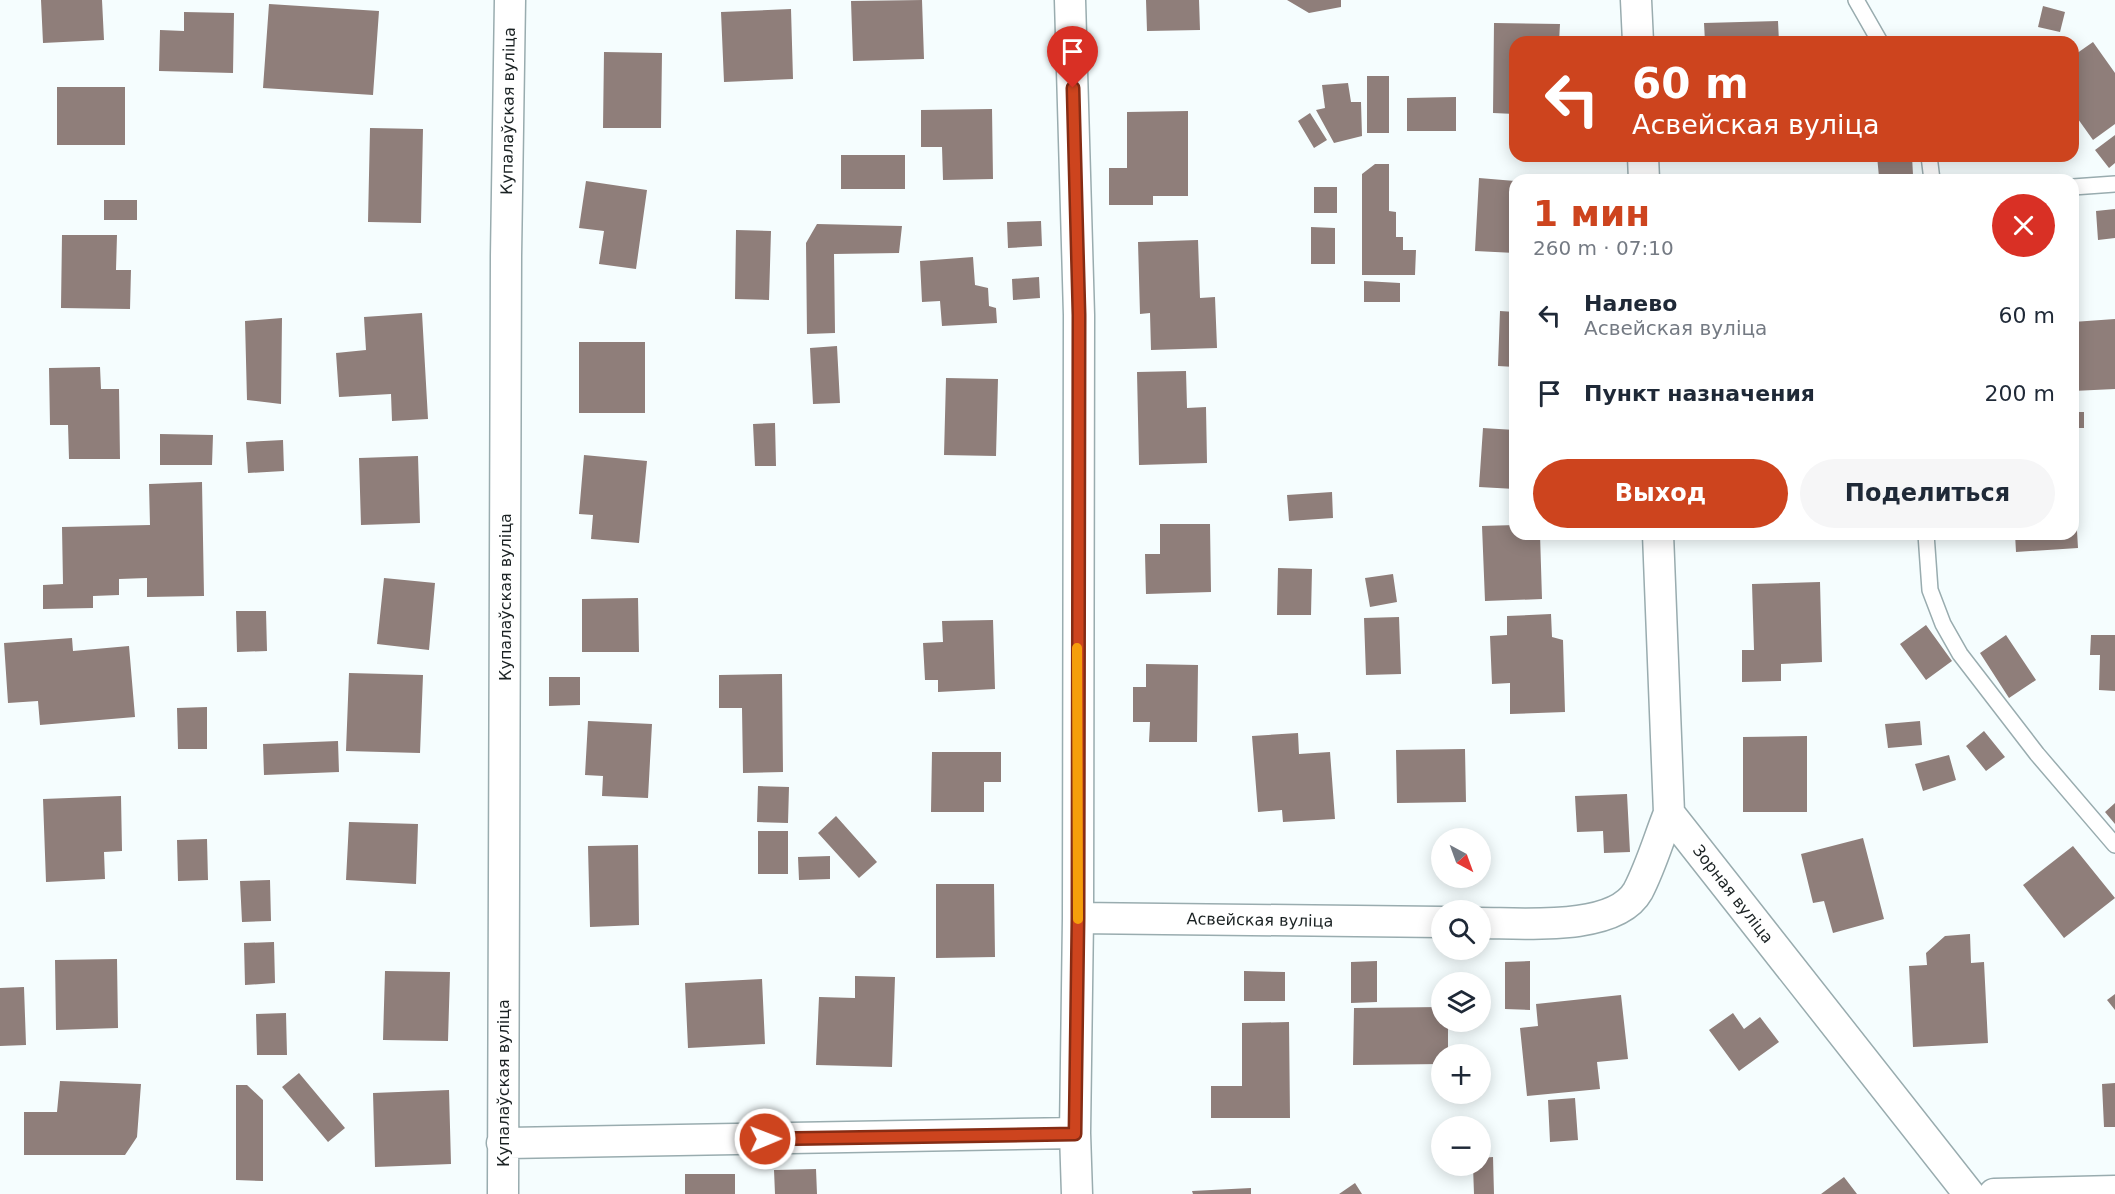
<!DOCTYPE html>
<html lang="ru">
<head>
<meta charset="utf-8">
<style>
  :root { --surface:#fff; --page:#f6f6f7; --text:#1f2937; --muted:#747a83; --accent:#cd441e }
  body { margin:0; font-family:"DejaVu Sans",sans-serif; background:var(--page); color:var(--text); height:100vh; display:flex; flex-direction:column; font-size:22px; white-space:nowrap }
  * { box-sizing:border-box; margin:0 }
  p { font-size:20px; color:var(--muted) }
  .icon { flex:none; width:33px; height:33px; fill:none; stroke:currentColor; stroke-width:2; stroke-linecap:round; stroke-linejoin:round }
  .map { position:relative; flex:1; overflow:hidden }
  .details { position:absolute; left:1509px; top:174px; width:570px; height:366px; display:flex; flex-direction:column; background:var(--surface); border-radius:18px; box-shadow:0 3px 15px #0003 }
  .details>* { flex:none }
  .guide { position:absolute; left:1509px; top:36px; width:570px; height:126px; border-radius:18px; box-shadow:0 3px 15px #0003; background:#cd441e; color:#fff; overflow:hidden }
  .needle { width:39px; rotate:139deg }
  .buttons { position:absolute; left:1431px; top:828px; display:grid; gap:12px }
  .buttons a { display:grid; place-items:center; width:60px; height:60px; border-radius:50%; background:var(--surface); box-shadow:0 3px 15px #0003; font-size:30px }
  .pin { position:absolute; display:grid; place-items:center; width:51px; height:51px; color:#fff; margin:-62px -26px; border-radius:50% 50% 50% 0; rotate:-45deg; box-shadow:0 0 6px #0007 }
  .pin .icon { rotate:45deg }
  .me { position:absolute; width:66px; margin:-33px; rotate:89deg; stroke-linejoin:round; filter:drop-shadow(0 0 4px #0008) }
  .turn { display:flex; align-items:center; gap:21px; height:126px; padding:0 24px; font-size:27px }
  .turn .icon { width:78px; height:78px; stroke-width:2.5 }
  .turn b { display:block; font-size:42px; line-height:51px }
  .round { display:grid; place-items:center; flex:none; width:63px; height:63px; border-radius:32px; background:var(--page) }
  .headline { display:flex; align-items:center; justify-content:space-between; height:102px; padding:0 24px }
  h1 { font-size:36px; font-weight:700; line-height:45px; color:var(--accent) }
  .primary-button { display:flex; gap:12px; margin-top:auto; padding:12px 24px }
  .primary-button a { flex:1; height:69px; border-radius:36px; background:var(--accent); color:#fff; font-size:24px; font-weight:700; line-height:69px; text-align:center }
  .primary-button a+a { background:var(--page); color:var(--text) }
  ul { padding:0; list-style:none }
  li { display:flex; align-items:center; gap:18px; height:78px; padding:0 24px }
  li div { flex:1 }
  li b { display:block; font-size:22px }
  li em { font-style:normal }
  .map>svg:first-child { display:block }
</style>
</head>
<body>
<div class="map">
<svg width="2115" height="1194" viewBox="0 0 2115 1194">
  <rect width="100%" height="100%" fill="#f5fdfe"/>
  <path fill="#8f7e7a" d="M41,0H102L104,40L43,43Z
    M922,0L924,59L853,61L851,1Z
    M1146,0H1199L1200,30L1147,31Z
    M1287,0H1341V7L1309,13Z
    M269,4L379,11L373,95L263,88Z
    M2043,6L2065,12L2060,32L2038,27Z
    M791,9L793,79L724,82L721,12Z
    M184,12L234,13L233,73L159,71L160,30L184,31Z
    M1778,21L1779,42H1705L1704,23Z
    M1494,23L1560,24L1559,42H1515V114L1493,113Z
    M2093,42L2115,73V124L2093,140L2073,112V56Z
    M604,52L662,53L661,128H603Z
    M1367,76H1389V133H1367Z
    M1348,83L1351,102H1361L1362,136L1334,143L1316,110L1325,108L1322,85Z
    M57,87H125V145H57Z
    M1456,97V131H1407V98Z
    M992,109L993,179L943,180L942,147H921V110Z
    M1188,111V196H1153V205H1109V168H1127V112Z
    M1310,113L1327,140L1314,148L1298,121Z
    M370,128L423,129L421,223L368,222Z
    M2115,135V163L2109,168L2095,150Z
    M841,155H905V189H841Z
    M1877,156H1912L1913,175L1879,177Z
    M1375,164H1389V211L1396,212V237H1403V250H1416L1415,275H1362V174Z
    M1774,176L1776,180H1716V178Z
    M1479,178L1515,181V253L1475,251Z
    M586,181L647,190L636,269L599,264L604,231L579,228Z
    M1314,187H1337V213H1314Z
    M104,200H137V220H104Z
    M2115,209V238L2098,240L2096,211Z
    M1041,221L1042,246L1008,248L1007,222Z
    M817,224L902,226L899,253L834,254L835,333L807,334L806,243Z
    M1311,227L1335,228V264H1311Z
    M736,230L771,231L769,300L735,299Z
    M62,235H117L116,270H131L130,309L61,308Z
    M1198,240L1200,298L1215,297L1217,348L1151,350L1150,313L1140,314L1138,242Z
    M973,257L975,285L988,288L989,306L996,308L997,323L942,326L940,301L922,302L920,261Z
    M1039,277L1040,298L1013,300L1012,279Z
    M1364,281L1400,283V302H1364Z
    M1500,311L1515,312V367L1498,366Z
    M422,313L428,419L392,421L391,394L339,397L336,353L366,350L364,317Z
    M282,318L281,404L247,400L245,321Z
    M2115,319V389L2073,391V322Z
    M579,342H645V413H579Z
    M837,346L840,403L813,404L810,348Z
    M100,367L101,389H119L120,459H69L68,425H50L49,368Z
    M1186,371L1187,408L1206,407L1207,463L1139,465L1137,372Z
    M946,378L998,379L996,456L944,455Z
    M2073,412H2084V428H2073Z
    M775,423L776,466H755L753,424Z
    M1483,428L1515,430V489L1479,487Z
    M160,434L213,435L212,465H160Z
    M283,440L284,471L248,473L246,442Z
    M584,455L647,461L639,543L591,539L593,515L579,514Z
    M418,456L420,523L361,525L359,458Z
    M202,482L204,596L147,597V578L119,579V595L93,596V608L43,609V585L63,584L62,527L150,525L149,484Z
    M1332,492L1333,518L1289,521L1287,495Z
    M2073,496H2075L2078,548L2016,552L2015,534H2073Z
    M1160,524H1210L1211,592L1146,594L1145,554H1160Z
    M1515,525V534H1540L1542,599L1485,601L1482,526Z
    M1278,568L1312,569L1311,615H1277Z
    M1393,574L1397,602L1370,607L1365,578Z
    M384,578L435,583L429,650L377,644Z
    M1820,582L1822,662L1781,664V681L1742,682V650H1754L1752,584Z
    M638,598L639,652H582V599Z
    M236,611H266L267,651L237,652Z
    M1551,614L1552,637L1563,640L1565,712L1510,714V683L1492,684L1490,636L1507,635V616Z
    M1399,617L1401,674L1366,675L1364,618Z
    M993,620L995,689L938,692V680H925L923,643L943,642L942,621Z
    M1926,625L1952,661L1926,680L1900,644Z
    M2006,635L2036,680L2009,698L1980,653Z
    M2091,635H2115V691L2099,690L2100,655H2090Z
    M72,638L73,651L129,646L135,717L40,725L38,701L8,703L4,643Z
    M1146,664L1198,665L1197,742H1149L1150,722H1133V687H1146Z
    M349,673L423,675L420,753L346,751Z
    M782,674L783,772L743,773L742,708H719V675Z
    M549,677H580V705L549,706Z
    M207,707V749H178L177,708Z
    M588,721L652,724L648,798L602,796L603,776L585,775Z
    M1920,721L1922,745L1888,748L1885,724Z
    M1984,731L2005,757L1986,771L1966,746Z
    M1298,733L1299,754L1330,752L1335,819L1283,822L1282,810L1258,812L1252,736Z
    M1807,736V812H1743V737Z
    M338,741L339,772L264,775L263,744Z
    M1465,749L1466,802L1397,803L1396,750Z
    M932,752H1001V782H984V812H931Z
    M1949,755L1956,780L1923,791L1915,764Z
    M758,786L789,787L788,823L757,822Z
    M1627,794L1630,852L1604,853L1603,831L1577,832L1575,796Z
    M121,796L122,851L104,852L105,879L46,882L43,799Z
    M2115,803V824L2105,812Z
    M836,816L877,862L859,878L818,833Z
    M349,822L418,824L416,884L346,880Z
    M758,831H788V874H758Z
    M1863,838L1884,919L1833,933L1824,901L1813,903L1801,854Z
    M207,839L208,880L178,881L177,840Z
    M638,845L639,925L590,927L588,846Z
    M2073,846L2115,898L2064,938L2023,885Z
    M830,856V879L799,880L798,857Z
    M270,880L271,921L242,922L240,881Z
    M936,884H994L995,957L936,958Z
    M1970,934L1971,963L1984,962L1988,1043L1913,1047L1909,966L1927,965L1926,953L1945,936Z
    M274,942L275,983L245,985L244,943Z
    M117,959L118,1028L56,1030L55,960Z
    M1377,961V1002L1351,1003V962Z
    M1530,961V1010L1505,1009V962Z
    M385,971L450,972L448,1041L383,1040Z
    M1244,971L1285,972V1001H1244Z
    M855,976L895,977L892,1067L816,1065L819,997L855,998Z
    M762,979L765,1044L688,1048L685,983Z
    M24,987L26,1045L0,1046V988Z
    M2115,994V1010L2107,1000Z
    M1621,995L1628,1059L1597,1062L1600,1089L1527,1096L1520,1028L1538,1026L1536,1004Z
    M1442,1007V1022H1448V1054H1442V1064L1353,1065L1354,1008Z
    M286,1013L287,1055H257L256,1014Z
    M1733,1013L1744,1029L1760,1017L1779,1042L1739,1071L1709,1030Z
    M1289,1022L1290,1118H1211V1086H1242V1023Z
    M299,1073L345,1128L328,1142L282,1087Z
    M60,1081L141,1084L137,1137L125,1155H24V1112H57Z
    M2115,1083V1127H2104L2102,1084Z
    M236,1085H247L263,1100V1181L236,1180Z
    M449,1090L451,1164L375,1167L373,1093Z
    M1575,1098L1578,1140L1550,1142L1548,1100Z
    M1493,1157L1494,1194H1474L1473,1166H1480V1158Z
    M816,1169L817,1194H775L774,1170Z
    M685,1174H735V1194H685Z
    M1844,1177L1857,1194H1821Z
    M1355,1183L1362,1194H1339Z
    M1251,1188V1194H1193L1192,1191Z"/>
  <g fill="none" stroke-linecap="round" stroke-linejoin="round">
    <g stroke="#99acaf" stroke-width="18">
      <path id="service" d="M1856,0L1880,42
        M1929,156L1932,180
        M2073,187L2115,184
        M1926,534L1930,590L1943,624L1960,654L2037,754L2115,845"/>
    </g>
    <g stroke="#99acaf" stroke-width="33">
      <path id="minor" d="M1070,0L1079,315L1078,918L1075,1133L1077,1194
        M1636,0L1638,42
        M1643,156L1644,180
        M1658,534L1669,813L1969,1194
        M1078,918L1442,922
        M1480,923C1521,923 1615,932 1638,891C1651,866 1659,838 1669,813
        M502,1143L1075,1133
        M503,1194L506,256L510,0
        M1994,1194L2115,1191"/>
    </g>
    <use href="#service" stroke="#fff" stroke-width="15"/>
    <use href="#minor" stroke="#fff" stroke-width="30"/>
  </g>
  <g fill="none" stroke-linecap="round" stroke-linejoin="round">
    <g stroke="#852c14" stroke-width="15">
      <path id="route" d="M765,1139L1075,1134L1078,918L1079,315L1073,88"/>
    </g>
    <use href="#route" stroke="#cd441e" stroke-width="10"/>
    <path stroke="#f59e0b" stroke-width="10" d="M1077,648L1078,919"/>
  </g>
  <g text-anchor="middle" dominant-baseline="central" stroke-width="6" stroke-linejoin="round" paint-order="stroke">
    <g font-size="16" fill="#1b2223" stroke="#fff">
      <text transform="translate(508 111) rotate(-89)">Купалаўская вуліца</text>
      <text transform="translate(505 597) rotate(-90)">Купалаўская вуліца</text>
      <text transform="translate(1733 894) rotate(52)">Зорная вуліца</text>
      <text transform="translate(1260 920) rotate(1)">Асвейская вуліца</text>
      <text transform="translate(503 1083) rotate(-90)">Купалаўская вуліца</text>
    </g>
  </g>
</svg>
<div class="buttons">
<a><svg class="needle" viewBox="-14 -14 28 28"><path d="M0-13l5 13h-10z" fill="#e53935"/><path d="M0 13l5-13h-10z" fill="#747a83"/></svg></a>
<a><svg class="icon" aria-label="search" viewBox="0 0 24 24"><circle cx="10" cy="10" r="6"/><path d="M15 15l6 6"/></svg></a>
<a><svg class="icon" aria-label="layers" viewBox="0 0 24 24"><path d="M12 4l9 5-9 5-9-5zM3 14l9 5 9-5"/></svg></a>
<a>+</a>
<a>−</a>
</div>
<div class="pin" style="left:1073px;top:88px;background:#d93025"><svg class="icon" aria-label="arrive" viewBox="0 0 24 24"><path d="M6 21V4h12l-3 4 3 4H6"/></svg></div>
<svg class="me" style="left:765px;top:1139px" viewBox="-20 -20 40 40"><circle r="17" fill="#cd441e" stroke="#fff" stroke-width="3"/><path d="M0-11L8 9 0 5-8 9z" fill="#fff"/></svg>
<div class="guide">
<div class="turn"><svg class="icon" aria-label="left" viewBox="0 0 24 24"><path d="M17 20v-9H6M10 6l-5 5 5 5"/></svg><div><b>60 m</b>Асвейская вуліца</div></div>
</div>
<section class="details">
<div class="headline"><div><h1>1 мин</h1><p>260 m · 07:10</p></div><a class="round" style="background:#d93025;color:#fff"><svg class="icon" aria-label="close" viewBox="0 0 24 24"><path d="M6 6l12 12M18 6L6 18"/></svg></a></div>
<ul>
<li><svg class="icon" aria-label="left" viewBox="0 0 24 24"><path d="M17 20v-9H6M10 6l-5 5 5 5"/></svg><div><b>Налево</b><p>Асвейская вуліца</p></div><em>60 m</em></li>
<li><svg class="icon" aria-label="arrive" viewBox="0 0 24 24"><path d="M6 21V4h12l-3 4 3 4H6"/></svg><div><b>Пункт назначения</b></div><em>200 m</em></li>
</ul>
<div class="primary-button"><a>Выход</a><a>Поделиться</a></div>
</section>
</div>
</body>
</html>
